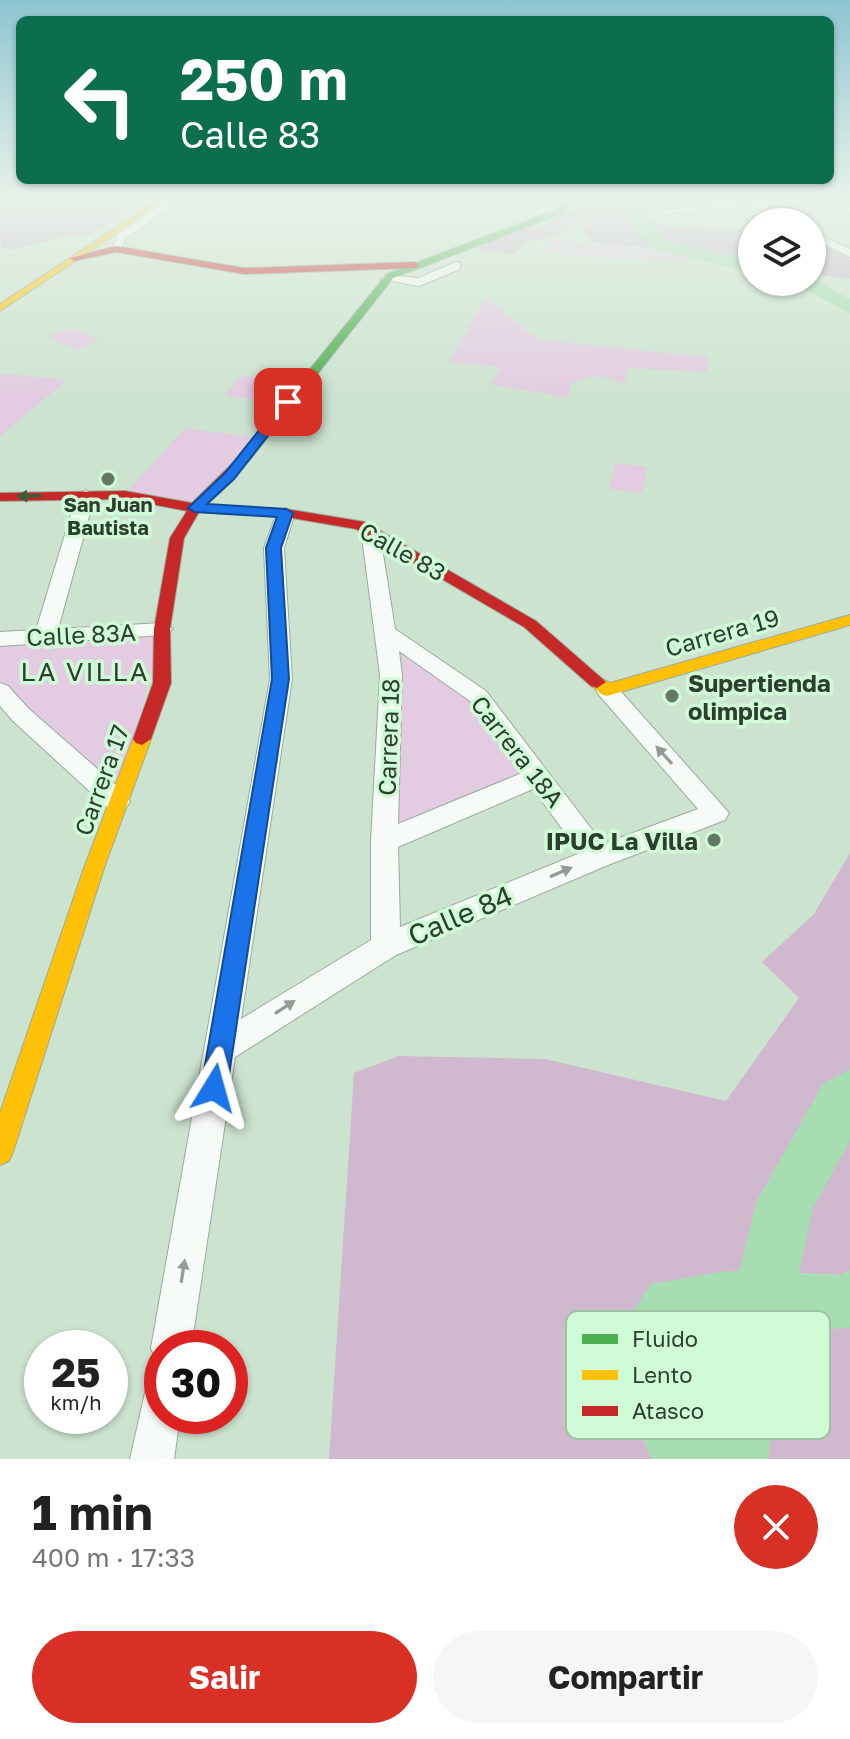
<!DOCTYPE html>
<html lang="es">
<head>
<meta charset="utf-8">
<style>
  :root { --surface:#fff; --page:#f6f6f6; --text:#222; --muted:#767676; --accent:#d93025 }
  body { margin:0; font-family:"Golos Text",sans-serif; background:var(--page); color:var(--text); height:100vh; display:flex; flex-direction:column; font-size:30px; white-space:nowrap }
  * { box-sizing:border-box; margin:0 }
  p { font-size:26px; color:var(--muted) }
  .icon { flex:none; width:44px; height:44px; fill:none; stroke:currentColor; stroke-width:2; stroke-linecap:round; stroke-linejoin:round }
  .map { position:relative; height:1459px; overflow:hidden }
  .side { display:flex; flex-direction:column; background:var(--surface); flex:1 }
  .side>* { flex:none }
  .hud { position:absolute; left:16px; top:16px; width:818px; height:168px; border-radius:12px; box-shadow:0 2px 6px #0004; background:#0b6e4f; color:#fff; overflow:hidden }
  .controls { position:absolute; left:738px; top:208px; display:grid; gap:16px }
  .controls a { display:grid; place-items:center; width:88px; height:88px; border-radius:50%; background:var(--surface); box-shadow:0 2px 6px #0004; font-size:40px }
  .speed { position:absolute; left:24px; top:1330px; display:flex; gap:16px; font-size:40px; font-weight:700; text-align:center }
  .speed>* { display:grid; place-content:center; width:104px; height:104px; border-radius:50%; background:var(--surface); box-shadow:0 2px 6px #0004; line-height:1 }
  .speed small { font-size:20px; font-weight:400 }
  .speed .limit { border:12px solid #d22; background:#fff; color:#111 }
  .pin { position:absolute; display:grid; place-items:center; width:68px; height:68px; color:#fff; margin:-34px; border-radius:16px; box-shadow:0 4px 12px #0006 }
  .me { position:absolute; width:88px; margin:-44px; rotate:8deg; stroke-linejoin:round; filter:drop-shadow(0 0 6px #0008) }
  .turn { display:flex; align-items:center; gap:28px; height:168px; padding:0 32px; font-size:36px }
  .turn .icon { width:104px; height:104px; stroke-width:2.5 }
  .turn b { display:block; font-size:56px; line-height:68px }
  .round { display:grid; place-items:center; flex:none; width:84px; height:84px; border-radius:42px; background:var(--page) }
  .headline { display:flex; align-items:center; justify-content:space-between; height:136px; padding:0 32px }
  h1 { font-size:48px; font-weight:700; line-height:60px }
  .button { display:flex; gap:16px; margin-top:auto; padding:16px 32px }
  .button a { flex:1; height:92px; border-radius:48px; background:var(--accent); color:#fff; font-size:32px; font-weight:700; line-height:92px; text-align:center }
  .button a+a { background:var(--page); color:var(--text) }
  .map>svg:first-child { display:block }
</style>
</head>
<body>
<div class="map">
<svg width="850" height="1459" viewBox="0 0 850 1459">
  <rect width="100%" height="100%" fill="#cce3cf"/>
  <path fill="#e3cbe1" d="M550,240L630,246L627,259L544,253Z
    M636,249L686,253L690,256L689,261L629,258L631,250Z
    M485,298L539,340L708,357L707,372L628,368L624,384C606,375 588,374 571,384L568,397L492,385L500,367L449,362Z
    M73,328L100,341L74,350L48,336Z
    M0,373L67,380L0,436Z
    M241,376L302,383L288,402L224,396Z
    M185,428L260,438L195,508L129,490Z
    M616,463L647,467L642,493L609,489Z
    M162,629L117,801L0,691V639Z
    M385,632L458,682L539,776L385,841Z"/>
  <path fill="#d0b8ce" d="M15,198H148L88,236L56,238L18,249H1L0,204Z
    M585,198H611L634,216V228L677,248L752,267V271L683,251L592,242L583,231L590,221L587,219L546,239L527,241L514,254L481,251L479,246L522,224L537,226L550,221L578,207Z
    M645,218C653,219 661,225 669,226C698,229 723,231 752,230V264L659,239Z
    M812,239L850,259V279L812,273Z
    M850,853V1270L842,1275L769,1272L632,1413L652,1459H329L354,1073L399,1056L545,1059L726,1101L799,998L762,962L814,914Z
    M850,1327V1459H727C702,1402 708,1387 741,1337Z"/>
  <path fill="#a7deb1" d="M611,198C637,198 644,221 659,239L752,264V267L641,237L634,228L633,216Z
    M850,1270V1327L741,1337C708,1386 702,1403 727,1459H652C624,1393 604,1348 651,1284L727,1271L841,1275Z"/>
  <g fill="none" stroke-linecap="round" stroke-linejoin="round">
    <path fill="#a7deb1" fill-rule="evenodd" d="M594,198L636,200L650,212L653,227L667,241L752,261V273L655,249L638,232L636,217L625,207Z
      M812,279L850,299V313L792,282Z
      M850,1069V1140L813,1208L799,1272L773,1337L775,1412L768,1459H700L709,1412V1337L740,1268L757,1200L823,1084Z"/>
    <g stroke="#99ab9c" stroke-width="2">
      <path id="street" d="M171,198H184L126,238L120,251H112L117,234Z
        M814,198L766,205L795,222H782L753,206L666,214L661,211L753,199Z
        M820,198H834L850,207V214Z
        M812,231L850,249V257L812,238Z
        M456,262L460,263V269L419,286L381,279L387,275L418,278Z
        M86,490L95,495L58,629L162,623L173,629L162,635L0,646V632L36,630L77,495Z
        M286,508L295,513L284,548L292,679L241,1019L371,940V841L380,675L361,529L363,525H377L379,529L395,629L486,691L603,844L698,809L599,695L596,690L607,683L615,685L729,813L725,820L608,865L396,955L235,1057L191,1348H162V1364L157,1362L151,1348L270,679L264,548L277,513ZM399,651L470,701L522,773L398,824L402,675ZM533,789L580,853L400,927L398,847Z
        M0,683L8,686L29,709L126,794L130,801L126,808H108L13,721L0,706Z
        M162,1378V1416H180L174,1459H130L147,1384Z"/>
    </g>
    <g stroke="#99ab9c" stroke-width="2">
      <path id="fast" d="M572,198H580L561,214L393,278L248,462H240V456L387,274L555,210Z"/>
    </g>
    <g stroke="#99ab9c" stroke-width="2">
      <path id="slow" d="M161,198H170L0,311V304Z
        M850,615V625L607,696L601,694L588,682L597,676L610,683Z
        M142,733L151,739L104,868L13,1152L9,1161L0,1165V1113L84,868L133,739Z"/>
    </g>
    <g stroke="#99ab9c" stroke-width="2">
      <path id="jam" d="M116,246L244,268L415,262L419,265L415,268L244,274L116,252L74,261L70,258Z
        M240,456L250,459L206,505L286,509L365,522L536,621L606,682L597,688L591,686L524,627L356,529L286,517L199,512L184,538L170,629L171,683L151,739L142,745L136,743L133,739L153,683L154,629L170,538L187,511L125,499L0,501V493L125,491L192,503Z"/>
    </g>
    <use href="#street" fill="#f7fbf8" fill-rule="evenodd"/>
    <use href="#fast" fill="#4caf50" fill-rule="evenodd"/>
    <use href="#slow" fill="#ffc107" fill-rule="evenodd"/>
    <use href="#jam" fill="#c62828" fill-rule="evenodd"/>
  </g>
  <defs><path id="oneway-solid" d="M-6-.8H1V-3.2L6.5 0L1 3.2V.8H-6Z" transform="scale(2)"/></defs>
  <use fill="#36603a" href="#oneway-solid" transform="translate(29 496) rotate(178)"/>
  <g fill="#929c94">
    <use href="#oneway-solid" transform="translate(664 755) rotate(-132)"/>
    <use href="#oneway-solid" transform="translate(561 872) rotate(-23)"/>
    <use href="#oneway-solid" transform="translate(285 1007) rotate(-33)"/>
    <use href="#oneway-solid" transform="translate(183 1271) rotate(-81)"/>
  </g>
  <linearGradient id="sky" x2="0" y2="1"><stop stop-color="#8ec5d2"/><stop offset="0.49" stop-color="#e8f2e9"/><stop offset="1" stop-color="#e8f2e9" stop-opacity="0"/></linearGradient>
  <rect width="850" height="403" fill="url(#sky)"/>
  <path fill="#1a73e8" stroke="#114b97" stroke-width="2" d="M284,399L294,402L234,479L207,504L286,509L293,513L281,548L289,679L227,1088L223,1096L214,1100L205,1096L201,1088L272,679L266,548L277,517L195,512L188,508L225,473Z"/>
  <g fill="#657868" stroke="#cffbd6" stroke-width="3">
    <circle cx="108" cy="479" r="8"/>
    <circle cx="672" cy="696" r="8"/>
    <circle cx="714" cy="840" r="8"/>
  </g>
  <g text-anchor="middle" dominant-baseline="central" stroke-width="7" stroke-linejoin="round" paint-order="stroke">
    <g font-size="20" font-weight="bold" fill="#2d3e30" stroke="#cffbd6">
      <text x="108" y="504">San Juan<tspan x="108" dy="23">Bautista</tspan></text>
    </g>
    <g font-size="24" fill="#2d3e30" stroke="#cffbd6">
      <text transform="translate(403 551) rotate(29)">Calle 83</text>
      <text transform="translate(722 632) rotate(-16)">Carrera 19</text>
      <text transform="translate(81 634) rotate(-3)">Calle 83A</text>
      <text transform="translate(388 737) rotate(-88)">Carrera 18</text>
      <text transform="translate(518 751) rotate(52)">Carrera 18A</text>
      <text transform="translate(101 780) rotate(-70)">Carrera 17</text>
    </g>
    <g font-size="24" font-weight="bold" fill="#2d3e30" stroke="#cffbd6" text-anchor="start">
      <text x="688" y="682">Supertienda<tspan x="688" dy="28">olimpica</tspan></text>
      <text x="698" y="840" text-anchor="end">IPUC La Villa</text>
    </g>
    <g font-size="26" letter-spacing="2" fill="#2d3e30" stroke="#cffbd6">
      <text x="85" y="671">LA VILLA</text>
    </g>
    <g font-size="28" fill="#2d3e30" stroke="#cffbd6">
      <text transform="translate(460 915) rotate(-23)">Calle 84</text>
    </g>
  </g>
  <rect x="566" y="1311" width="264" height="128" rx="12" fill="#cffbd6" stroke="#9ec2a4" stroke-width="2"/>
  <rect x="582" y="1334" width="36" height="10" fill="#4caf50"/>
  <rect x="582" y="1370" width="36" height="10" fill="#ffc107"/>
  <rect x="582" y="1406" width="36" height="10" fill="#c62828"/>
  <g font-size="22" fill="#2d3e30">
    <text x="632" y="1347">Fluido</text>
    <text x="632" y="1383">Lento</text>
    <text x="632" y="1419">Atasco</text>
  </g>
</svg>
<div class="controls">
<a><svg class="icon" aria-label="layers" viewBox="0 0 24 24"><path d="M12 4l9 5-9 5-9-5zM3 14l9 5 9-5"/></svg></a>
</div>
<div class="speed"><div>25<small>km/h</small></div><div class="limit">30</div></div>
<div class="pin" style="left:288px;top:402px;background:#d93025"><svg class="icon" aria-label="arrive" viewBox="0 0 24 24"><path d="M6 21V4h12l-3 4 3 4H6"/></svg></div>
<svg class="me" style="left:214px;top:1088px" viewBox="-20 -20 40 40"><path d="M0-17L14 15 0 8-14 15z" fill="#1a73e8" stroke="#fff" stroke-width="4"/></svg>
<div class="hud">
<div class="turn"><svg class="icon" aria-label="left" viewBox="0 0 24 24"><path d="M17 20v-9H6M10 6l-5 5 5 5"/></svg><div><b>250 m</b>Calle 83</div></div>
</div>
</div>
<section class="side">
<div class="headline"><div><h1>1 min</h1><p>400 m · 17:33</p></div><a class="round" style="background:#d93025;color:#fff"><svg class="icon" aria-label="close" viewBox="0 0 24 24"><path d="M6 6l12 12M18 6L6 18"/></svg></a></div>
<div class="button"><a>Salir</a><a>Compartir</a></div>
</section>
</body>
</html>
